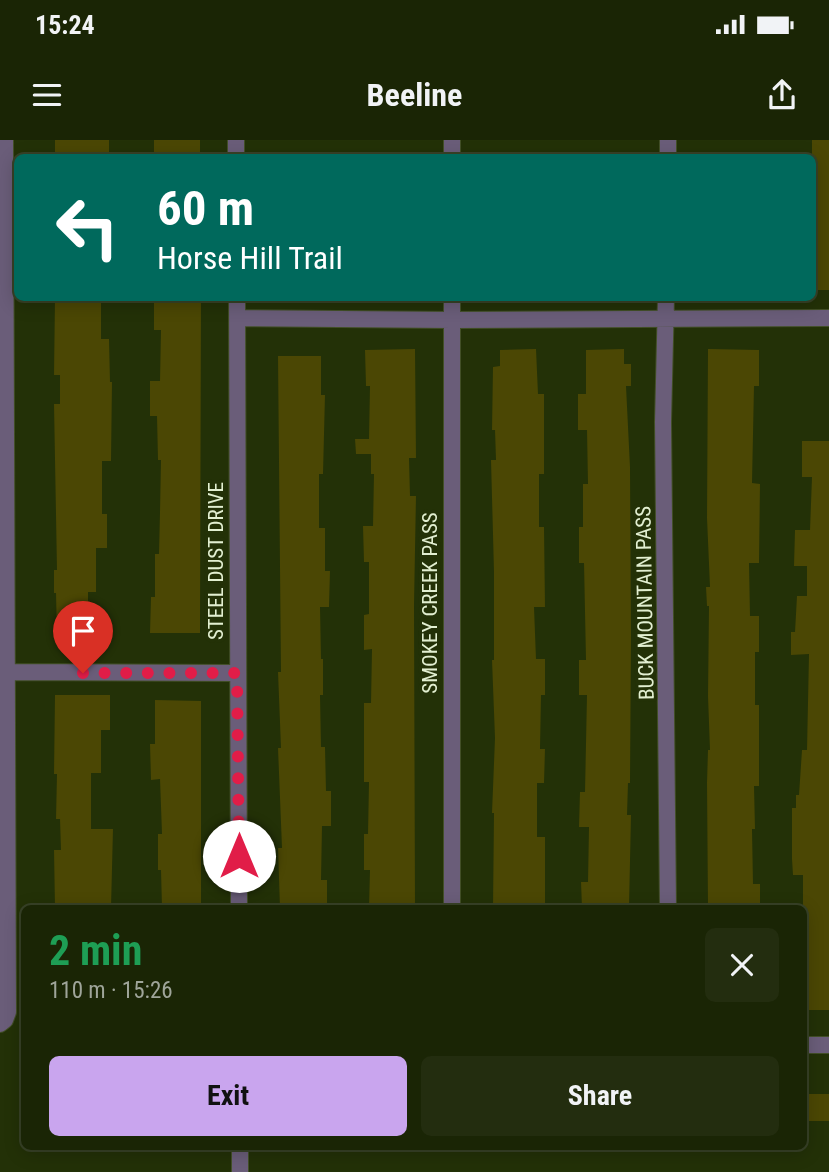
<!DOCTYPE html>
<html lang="en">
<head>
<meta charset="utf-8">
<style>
  :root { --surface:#1a2505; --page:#232d0f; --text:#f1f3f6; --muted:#9fa59a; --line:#384227; --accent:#c9a5ee }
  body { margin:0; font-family:"Roboto Condensed",sans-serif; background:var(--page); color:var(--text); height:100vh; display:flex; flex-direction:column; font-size:26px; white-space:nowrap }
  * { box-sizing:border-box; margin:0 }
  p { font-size:23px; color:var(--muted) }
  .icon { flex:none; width:38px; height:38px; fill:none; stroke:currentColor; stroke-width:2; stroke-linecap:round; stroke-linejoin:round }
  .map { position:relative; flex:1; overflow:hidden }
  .drawer { position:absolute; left:21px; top:765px; width:786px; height:245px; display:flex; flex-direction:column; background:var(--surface); border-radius:10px; box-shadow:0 4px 18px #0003,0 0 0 2px var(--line) }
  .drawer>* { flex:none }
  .banner { position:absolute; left:14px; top:14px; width:802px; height:147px; border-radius:10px; box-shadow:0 4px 18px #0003,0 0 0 2px var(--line); background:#00695c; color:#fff; overflow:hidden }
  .pin { position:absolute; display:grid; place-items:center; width:60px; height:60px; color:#fff; margin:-72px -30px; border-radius:50% 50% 50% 0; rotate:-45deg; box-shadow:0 0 7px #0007 }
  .pin .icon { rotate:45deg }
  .me { position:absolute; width:77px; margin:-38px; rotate:0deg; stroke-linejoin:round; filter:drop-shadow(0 0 5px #0008) }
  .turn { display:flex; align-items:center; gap:24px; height:147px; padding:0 28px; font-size:32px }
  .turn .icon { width:91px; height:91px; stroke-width:2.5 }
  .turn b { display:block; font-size:49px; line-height:60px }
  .round { display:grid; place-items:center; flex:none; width:74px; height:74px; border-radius:10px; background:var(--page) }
  .headline { display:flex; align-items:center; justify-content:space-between; height:119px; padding:0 28px }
  h1 { font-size:42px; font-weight:700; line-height:52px; color:#1e9e55 }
  .primary-button { display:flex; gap:14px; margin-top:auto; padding:14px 28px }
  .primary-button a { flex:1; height:80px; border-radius:10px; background:var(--accent); color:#111; font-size:28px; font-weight:700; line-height:80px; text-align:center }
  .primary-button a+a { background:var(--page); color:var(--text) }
  .status { display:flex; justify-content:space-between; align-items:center; height:49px; padding:0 35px; background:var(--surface); direction:ltr }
  .status svg { height:19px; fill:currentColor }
  header { display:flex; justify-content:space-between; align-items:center; height:91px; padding:0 28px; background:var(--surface); font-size:32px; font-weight:700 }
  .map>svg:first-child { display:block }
</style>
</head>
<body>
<div class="status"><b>15:24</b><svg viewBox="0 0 49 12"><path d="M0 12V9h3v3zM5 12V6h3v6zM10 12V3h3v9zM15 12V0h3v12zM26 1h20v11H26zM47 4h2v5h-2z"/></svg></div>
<header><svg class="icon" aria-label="menu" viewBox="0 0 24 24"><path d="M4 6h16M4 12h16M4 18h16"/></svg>Beeline<svg class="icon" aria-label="share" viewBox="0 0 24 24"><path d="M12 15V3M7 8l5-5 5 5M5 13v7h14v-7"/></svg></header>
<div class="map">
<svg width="829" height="1032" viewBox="0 0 829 1032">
  <rect width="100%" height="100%" fill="#233107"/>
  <path fill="#4b4704" d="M55,0H109V15L55,16Z
    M154,0H200V17L154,18Z
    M812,0H829V150H812Z
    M55,158H101V199H109L110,242H112L111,321H102V374H107V408H96V452H88V495L57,496L56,453H54V430H57L54,264H60V235H54Z
    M154,158H201L200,493H150L151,457H155V414H159L160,372L161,320H158L157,276H150V241H160L161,190H154Z
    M415,209L416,318H409L410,356H416L414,465L415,768H369L370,730H364V694H368L369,642H364V563H371L372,509L364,510V475L369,474V422H364L363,386H373L374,334H371V314H356L355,299H369L370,246H366L365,210Z
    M536,209L538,254H544V334H539V387H544L545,467H534L536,519H545V555H541L540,609H545L544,643H537V697H545V768H493L494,673H492L495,598L492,520H494V432L491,320H496L495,290H492L493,227L500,226V210Z
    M624,209V224H631V246H626L630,327L631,495L630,643H628L627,675H631L629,768H582L581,742H588L589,687H579L580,652H585L587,555H579V520H586L584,423H579V387H583V344H588L587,290H578V254H586V210Z
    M708,209L759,210V246H754L752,343L760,344L759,423H749L750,476H759V512H755V565H759V646H754L755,689H752L753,744H760V768H708L707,643L708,610H710L708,556L709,466H707L706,447H710L707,378Z
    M278,216H321V255H325L323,334H319V388H325V431H330L329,467H320L321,519H323V555H320L321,607H325L326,651H331V686H322L321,740H327V768H280L278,708H282L278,608H281L278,532H281Z
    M802,301H829V870H803V735H793L792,719V668H796V655H799L802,610H807L809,514L791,515V492H795L797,456H807V426H794L795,390H810L812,337H802Z
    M55,555H110V590H101V633H91V689H113L111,768H55L54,710H61L60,679H56L57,634H54Z
    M155,560L201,561V768H162L161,730H158V694H162L160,639L151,640L150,604H155Z
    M803,954H829V981H803Z"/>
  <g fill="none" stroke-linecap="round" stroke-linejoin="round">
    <g stroke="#424f27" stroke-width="18">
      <path id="street" d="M236,0V18
        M452,0V18
        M668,0V18
        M237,158L239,768
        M666,158L663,282L668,768
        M237,178L452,180L829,178
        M7,532L237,533
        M452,768V158
        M0,884L5,880L8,872L5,0
        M803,905H829
        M240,1032V1006"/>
    </g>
    <use href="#street" stroke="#6a5d79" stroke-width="16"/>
  </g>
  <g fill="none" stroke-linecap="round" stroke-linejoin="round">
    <path stroke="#e11d48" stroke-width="12" stroke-dasharray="0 21.6" d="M83,533H237L239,716"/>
  </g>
  <g text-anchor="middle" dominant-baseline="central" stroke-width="7" stroke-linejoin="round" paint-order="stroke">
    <g font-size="21" fill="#e2efd1" stroke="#233107">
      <text transform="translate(216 421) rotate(-90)">STEEL DUST DRIVE</text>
      <text transform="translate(430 463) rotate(-90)">SMOKEY CREEK PASS</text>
      <text transform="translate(645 463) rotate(-91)">BUCK MOUNTAIN PASS</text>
    </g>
  </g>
</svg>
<div class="pin" style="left:83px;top:533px;background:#d93025"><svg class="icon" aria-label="arrive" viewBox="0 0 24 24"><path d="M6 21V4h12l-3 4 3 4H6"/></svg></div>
<svg class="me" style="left:239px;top:716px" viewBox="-20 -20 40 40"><circle r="19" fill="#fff"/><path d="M0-13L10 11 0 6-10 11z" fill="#e11d48"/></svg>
<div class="banner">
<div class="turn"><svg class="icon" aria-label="left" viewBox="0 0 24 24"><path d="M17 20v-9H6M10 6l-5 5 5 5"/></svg><div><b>60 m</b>Horse Hill Trail</div></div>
</div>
<section class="drawer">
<div class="headline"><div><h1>2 min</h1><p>110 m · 15:26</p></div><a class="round"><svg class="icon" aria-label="close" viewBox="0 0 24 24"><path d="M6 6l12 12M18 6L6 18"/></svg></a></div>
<div class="primary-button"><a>Exit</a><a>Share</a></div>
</section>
</div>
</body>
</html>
